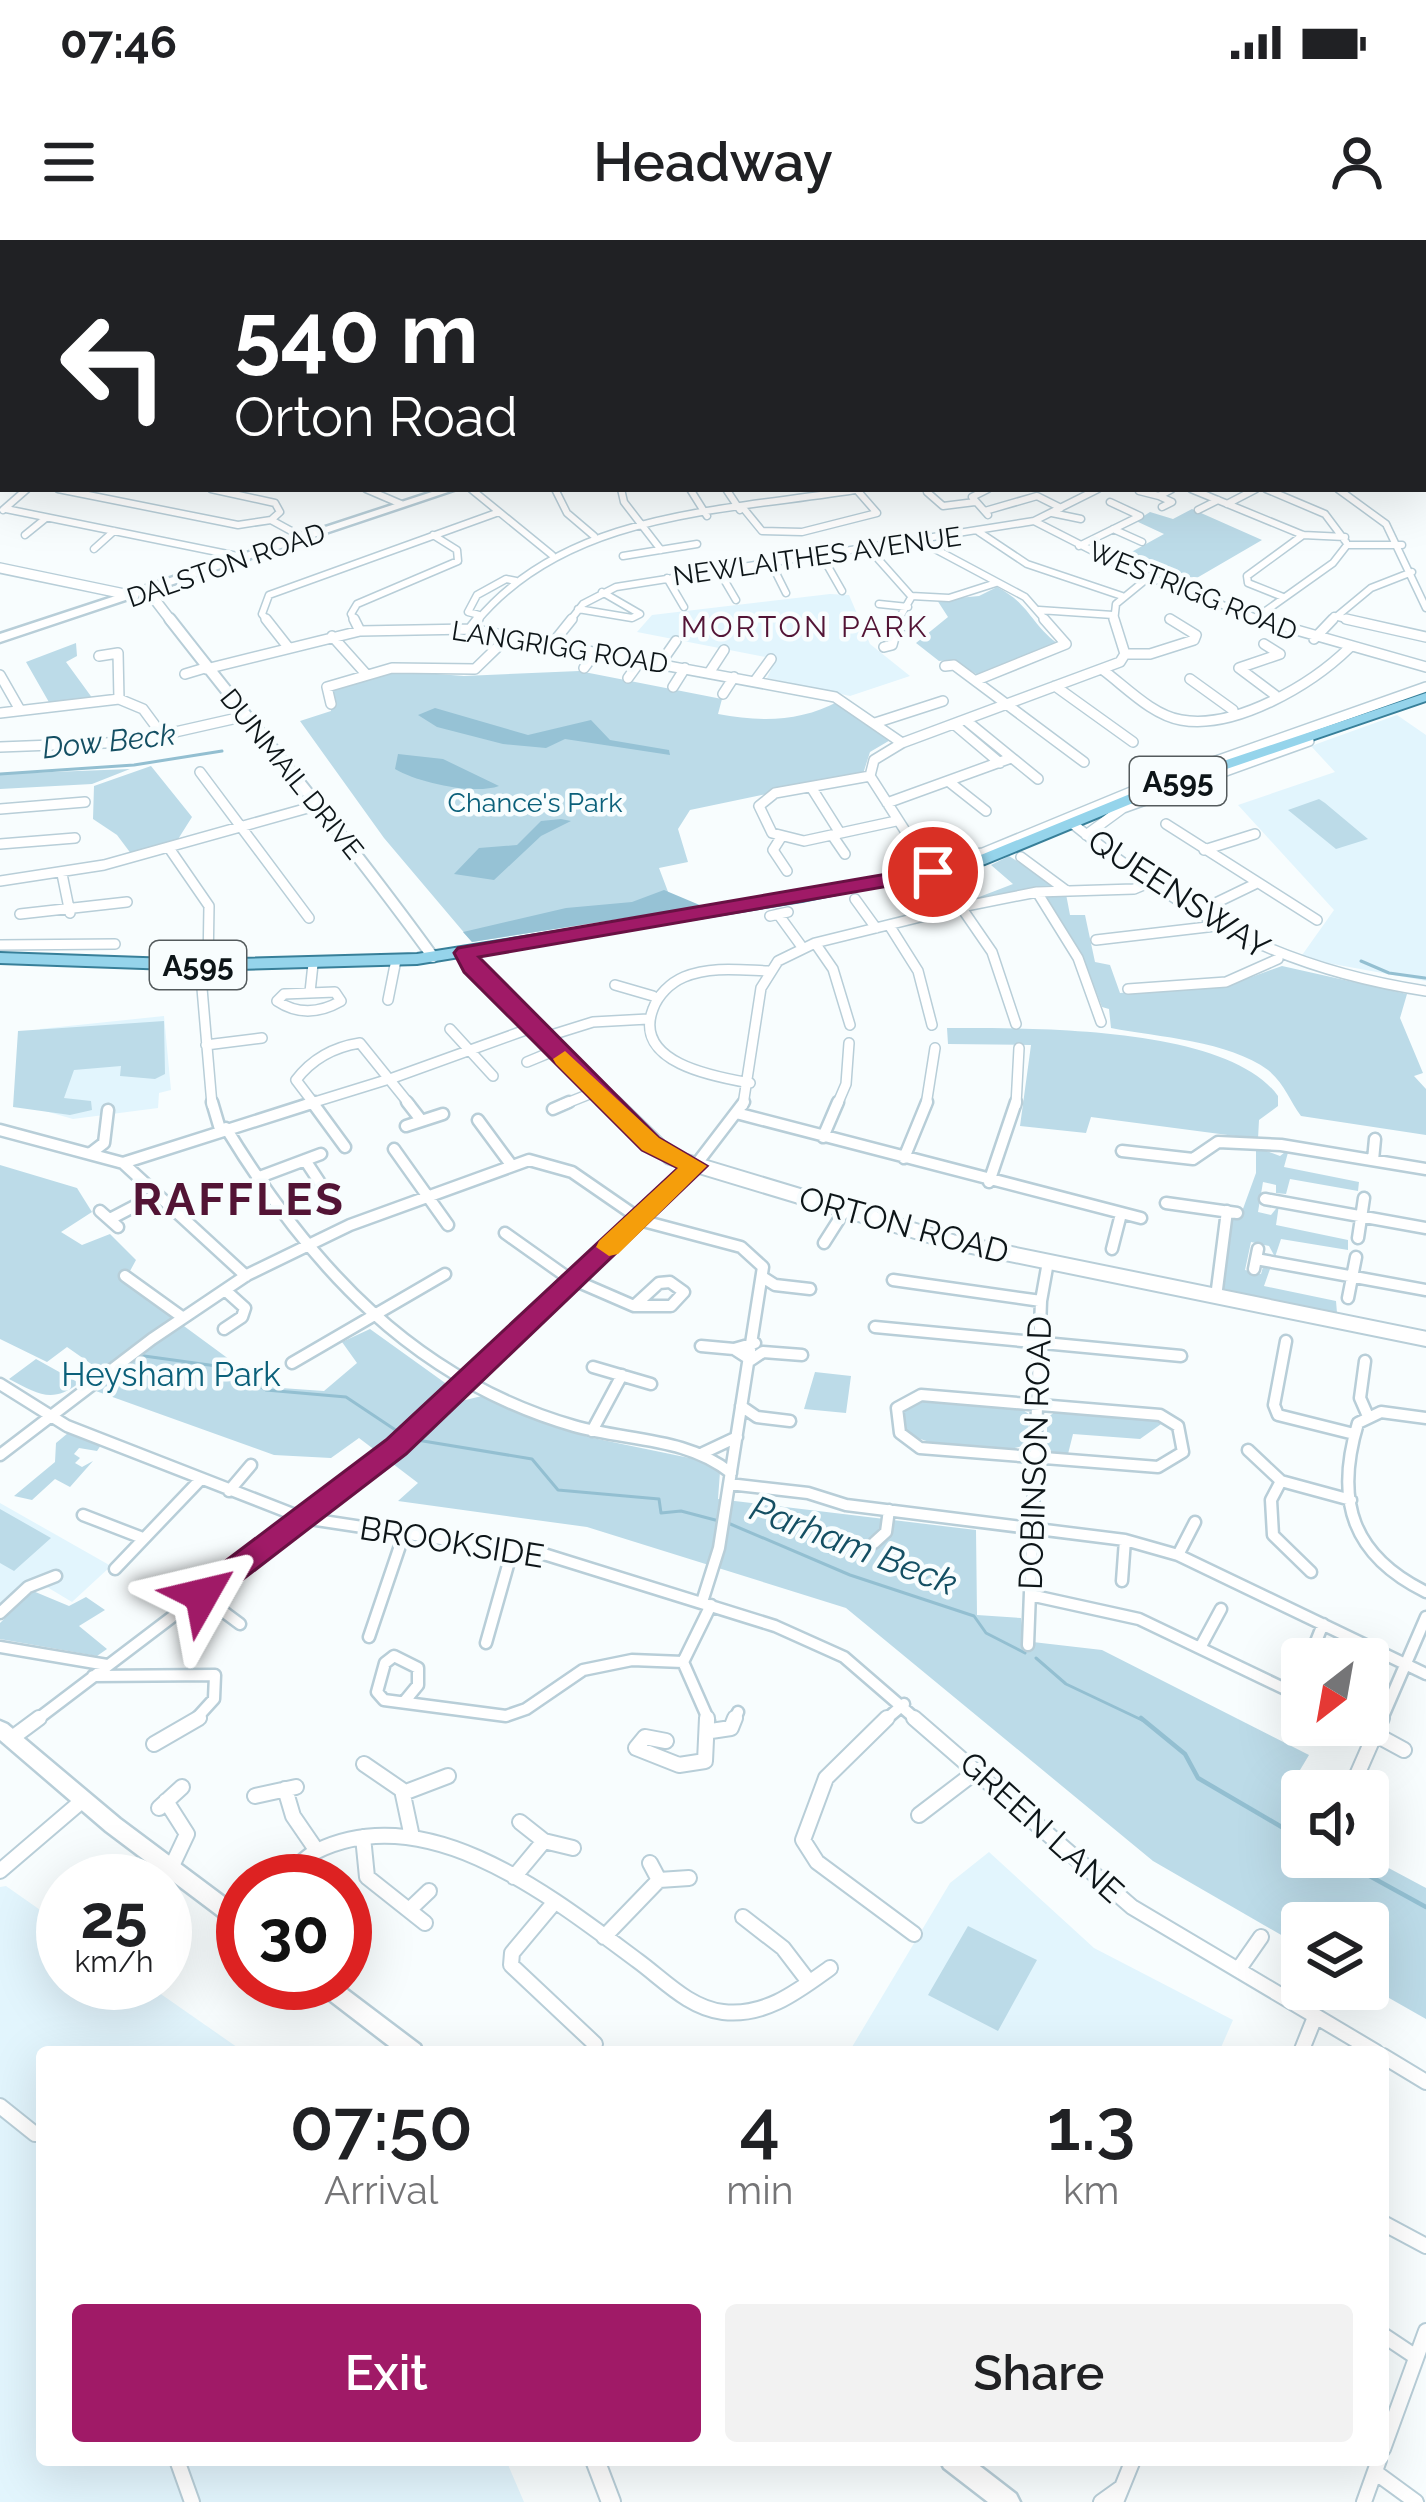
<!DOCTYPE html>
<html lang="en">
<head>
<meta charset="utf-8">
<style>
  :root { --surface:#fff; --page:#f2f2f2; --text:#202124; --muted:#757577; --accent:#a01a67 }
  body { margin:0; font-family:Raleway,sans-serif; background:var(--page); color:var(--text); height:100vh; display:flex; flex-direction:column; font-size:45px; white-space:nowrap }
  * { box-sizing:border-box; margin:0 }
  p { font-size:39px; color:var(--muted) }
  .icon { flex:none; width:66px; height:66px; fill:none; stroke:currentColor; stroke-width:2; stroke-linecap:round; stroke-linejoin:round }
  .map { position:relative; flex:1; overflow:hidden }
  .panel { position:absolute; left:36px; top:1806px; width:1353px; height:420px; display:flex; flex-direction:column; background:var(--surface); border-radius:12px; box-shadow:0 12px 48px #0002 }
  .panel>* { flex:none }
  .top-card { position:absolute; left:0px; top:0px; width:1428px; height:252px; box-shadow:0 12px 48px #0002; background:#202124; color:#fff; overflow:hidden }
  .needle { width:78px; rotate:211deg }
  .controls { position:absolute; left:1281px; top:1398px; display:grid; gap:24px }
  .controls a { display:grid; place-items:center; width:108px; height:108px; border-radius:12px; background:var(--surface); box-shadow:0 12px 48px #0002; font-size:60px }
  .speed { position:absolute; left:36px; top:1614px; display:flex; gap:24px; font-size:60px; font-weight:700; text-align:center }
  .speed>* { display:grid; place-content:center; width:156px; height:156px; border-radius:50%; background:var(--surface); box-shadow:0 12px 48px #0002; line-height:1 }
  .speed small { font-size:30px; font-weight:400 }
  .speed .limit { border:18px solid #d22; background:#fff; color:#111 }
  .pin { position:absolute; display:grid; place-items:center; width:102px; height:102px; color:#fff; margin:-51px; border:6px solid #fff; border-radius:50%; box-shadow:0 3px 12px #0007 }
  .me { position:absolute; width:132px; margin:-66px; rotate:53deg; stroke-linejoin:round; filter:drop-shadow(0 0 9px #0008) }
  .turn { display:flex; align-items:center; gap:42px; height:252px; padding:0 36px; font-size:54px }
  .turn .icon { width:156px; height:156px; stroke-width:2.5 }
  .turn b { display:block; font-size:84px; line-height:102px }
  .eta { display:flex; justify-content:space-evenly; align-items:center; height:204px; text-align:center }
  .eta b { font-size:72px; font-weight:600; line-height:84px }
  .primary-button { display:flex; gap:24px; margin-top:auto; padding:24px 36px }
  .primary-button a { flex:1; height:138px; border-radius:12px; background:var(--accent); color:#fff; font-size:48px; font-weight:600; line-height:138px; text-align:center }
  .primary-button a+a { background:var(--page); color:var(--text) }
  .status { display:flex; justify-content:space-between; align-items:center; height:84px; padding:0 60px; background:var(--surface); direction:ltr }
  .status svg { height:33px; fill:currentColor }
  header { display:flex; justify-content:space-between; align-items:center; height:156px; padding:0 36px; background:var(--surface); font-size:54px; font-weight:600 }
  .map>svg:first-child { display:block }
</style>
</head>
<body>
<div class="status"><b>07:46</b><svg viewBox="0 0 49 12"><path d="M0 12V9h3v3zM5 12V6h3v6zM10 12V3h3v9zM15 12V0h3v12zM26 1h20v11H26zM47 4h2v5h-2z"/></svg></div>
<header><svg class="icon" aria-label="menu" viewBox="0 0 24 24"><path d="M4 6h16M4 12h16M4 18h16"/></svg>Headway<svg class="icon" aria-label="person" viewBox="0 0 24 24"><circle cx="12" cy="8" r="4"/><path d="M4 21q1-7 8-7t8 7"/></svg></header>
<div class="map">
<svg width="1426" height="2262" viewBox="0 0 1426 2262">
  <rect width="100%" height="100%" fill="#f8fdfe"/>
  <path fill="#e2f5fd" d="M830,354L849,355L870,404L910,436L850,456L767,438L776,419L637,392L652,375Z
    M1397,475L1426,495V741L1300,718L1334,670L1238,565L1335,532L1311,506Z
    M164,776L171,850L159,853L158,868L73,879L38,869L40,789Z
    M0,1263L111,1326L72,1362L32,1338L0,1367Z
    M989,1612L1094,1708L1233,1780L1219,1812H849L950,1643Z
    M6,1646L63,1686V1743H145L244,1812H42V2220H506L524,2262H0V1647Z"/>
  <path fill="#bcdbe8" d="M1192,269L1262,300L1195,339L1137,317L1125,323L1117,320L1164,294L1136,281L1150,272L1173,279Z
    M997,347C1030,364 1030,383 1057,403L978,435L953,420L939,421L916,403L948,377L937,360L979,356Z
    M76,403L77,416L66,422L93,459L50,464L26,422Z
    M398,431L464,436L579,431L722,459L718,474C761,482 800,482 839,461L892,499L870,512L863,534L690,570L678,589L688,622L659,628L670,657L702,666L472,702L384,598L300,481L331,471L330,450Z
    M151,526L192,577L175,604L132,615L117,595L93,579L94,546Z
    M130,529L92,544L0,549V534Z
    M1319,559L1325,563L1368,599L1336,609L1288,570Z
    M1009,616L1055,646L952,666L936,647L937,639L917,642L951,633L974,659L1013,644L991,625Z
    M1066,654L1070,675H1085L1095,722L1110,725L1120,753L1235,743L1282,726L1407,754L1400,778L1423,833L1414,836L1426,849V895L1301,876C1289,860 1285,844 1268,830C1229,801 1158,797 1111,788L1109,769L1102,767L1083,718L1044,656Z
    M164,781L165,834L155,839L120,836L121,826L74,830L64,858L91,861L92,870L70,875L13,867L18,791Z
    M947,788C1028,788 1227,785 1278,856V866L1259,880L1258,899L1091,877L1086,893L1020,886L1031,805L948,804Z
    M1256,907L1280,916L1289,909L1284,927L1359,942L1358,951L1290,939L1286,954L1276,953V945L1263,942L1258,972L1271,975L1279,965L1276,985L1348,1000V1010L1281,999L1275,1017L1269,1006L1251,1002L1245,1030L1261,1034L1263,1027L1270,1029L1264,1046L1336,1061L1337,1073L1223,1052L1232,977H1240L1256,933Z
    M0,925L77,948L92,972L61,992L82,1005L110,994L136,1020L124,1042L267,1147L324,1151L357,1123L342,1102L370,1089L448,1145L424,1174L438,1184L461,1161L482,1156L588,1197L704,1221L720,1232L718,1259L976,1290L977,1375L1021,1378L1024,1401L1102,1410L1309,1515L1288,1550L1302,1559V1617H1368L1426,1648V1779L1368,1746V1683H1302V1707L1153,1621L846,1368L587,1287L398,1261L418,1243L359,1198L331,1218L274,1215L93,1150L107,1135L67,1107L47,1122L0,1099Z
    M36,1119L79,1143C52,1164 38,1154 9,1139Z
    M815,1132L851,1136L846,1173L804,1169Z
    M927,1160L1018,1167L1029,1174L1028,1202C1011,1219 922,1206 903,1191L902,1172Z
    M1056,1171L1159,1179L1164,1182L1140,1199L1073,1194L1068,1214L1053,1213L1047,1207V1178Z
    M68,1193L101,1205L97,1211L79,1208L74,1214L80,1218L75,1223L82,1227L93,1221L70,1247L55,1239L32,1260L14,1256L55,1222L56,1203Z
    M0,1269L51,1298L14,1331L0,1323Z
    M33,1351L69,1366L86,1357L105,1370L79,1386L107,1409L97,1416L0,1399V1383Z
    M968,1686L1037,1720L998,1791L928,1755Z"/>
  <path fill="#96c2d5" d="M435,468L528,495L591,480L610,500L669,510L670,515L565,499L546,508L503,504L437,487L418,475Z
    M398,514L443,519L499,546C474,555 419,543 395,529Z
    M561,579L571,581L541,596L494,640L454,634L479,608L517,605L541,581Z
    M664,650L702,666L472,702L463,692L566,668L632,662Z"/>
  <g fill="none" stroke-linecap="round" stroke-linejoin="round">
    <path stroke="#93bfd1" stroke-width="3" d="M0,534L134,525L222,511
      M1361,721L1389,733L1425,738
      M137,1115L231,1128L266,1150L346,1157L403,1195
      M411,1199L532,1219L558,1250L659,1259L661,1273L681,1271L719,1281
      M728,1283L850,1335L974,1376L986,1393L1025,1413
      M1036,1418L1066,1444L1144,1481"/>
    <path stroke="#93bfd1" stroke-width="4.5" d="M1141,1478L1185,1514L1198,1538L1302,1599
      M1335,1617L1426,1667"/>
    <g stroke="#b8ced8" stroke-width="9">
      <path id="minor-far3" d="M1398,2L1408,0
        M1367,3L1372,0
        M0,96L3,92
        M58,249L238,285L271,280
        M211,249L275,263L280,272L271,280
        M366,249L401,264
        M471,249L552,315
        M555,249L567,273L594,296
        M621,249L624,262L661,310
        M690,249L707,276
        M726,249L740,270
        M988,249L972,257L988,275
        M1191,249L1303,295L1345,297
        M1266,249L1325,274L1346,302
        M1338,249L1386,284L1426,368
        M1139,251L1159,256
        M927,252L943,266L975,262
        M1227,264L1256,249
        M1162,267L1172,262L1159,256L1172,249
        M6,269L247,318
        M744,269L762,291L802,292L877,273L856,249
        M3,270L27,249
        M1198,270L1218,260
        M985,271L1037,256L1061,268
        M1052,273L1081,279
        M271,280L304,298
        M1034,281L1128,329L1267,382
        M1113,289L1142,302
        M979,292L1027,324L1122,356
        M25,295L46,278
        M922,302L1025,357L1047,382
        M1347,305H1402
        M1079,306L1140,276L1110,262
        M94,309L114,291
        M871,311L911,356L949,358L996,343
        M623,316L697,304
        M822,316L842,351
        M771,323L786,353
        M719,331L736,360
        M667,338L684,367
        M1283,357L1248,343L1247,336L1303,295
        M879,364L908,367
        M578,369L632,378L640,374L602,352
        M1039,370L1113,375
        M479,375L468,372L477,355L506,339L516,341
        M1334,376L1359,382
        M1170,379L1175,382
        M1253,380L1333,323L1347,305
        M268,382L262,374L269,355L499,272
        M355,382L351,374L357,364L458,321L457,310L433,295
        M476,382C568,270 729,271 861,249
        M569,382L583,364L616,347L1034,281L1098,249
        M897,382L912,356
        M1114,382L1116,364L1149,337
        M1330,382L1371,348L1412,332"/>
    </g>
    <g stroke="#b8ced8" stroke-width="12">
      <path id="minor-far2" d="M266,379L288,407
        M354,379L360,391
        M1258,379L1426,427
        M1346,379L1426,397
        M897,385L917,386
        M470,389L478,379
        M332,396L366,434
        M1314,399L1333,379
        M552,404L572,379
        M1264,404L1280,414L1239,428L1275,455
        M884,407L892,405L899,379
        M1125,414H1150L1194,400L1196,395L1170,379
        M99,416L118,413L119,459
        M660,424L676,401
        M945,426L954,425L1084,522
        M584,428L596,412
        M206,429L360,391L470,389L835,457L902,503
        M1103,430C1126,447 1152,475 1181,480C1236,490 1312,444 1349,408
        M709,433L724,410
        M185,434L205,428
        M0,435L20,470
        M628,438L641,420
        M1190,439L1233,470
        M977,440L1066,404L1044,379
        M755,441L771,419
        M1055,446L1133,502
        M673,447L685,428
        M723,454L734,437
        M331,464L327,447L392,428L475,429L509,396
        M0,473L119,459L143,469L163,496
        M968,482L1038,539
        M875,483L943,461
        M955,485L1000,523
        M0,507L131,502L246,476
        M200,532L309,678
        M870,536L775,553L759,566L772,593L804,601L896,581
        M948,541L986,571
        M811,547L840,593
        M887,563L1011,518
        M0,569L85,562
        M1073,584C1186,676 1281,729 1426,751
        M1166,584L1317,680
        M832,595L845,614
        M1086,595L1123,568L1309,501L1304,498
        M780,599L773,610L787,631
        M0,604L75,598
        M169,608L209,666L208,725
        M1204,610L1255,594
        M1021,617L1067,651
        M923,621L983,613L1148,545L1426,447
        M927,625L870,536L874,520L902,503L1120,422L1125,414L1114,379
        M62,634L70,673
        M0,641L104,625L315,566
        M930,645L950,670
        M1037,652L1078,718L1101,782
        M855,659L876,688
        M961,667L992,712L1016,784
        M1197,672L1255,644
        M20,674L127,662
        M778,674L802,707
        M770,676L788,672
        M889,685L918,731L932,785
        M1096,700L1216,686
        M815,703L833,729L850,785
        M0,705L115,704
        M200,725L212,865
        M615,745L653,756
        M1128,749L1226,742L1278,719
        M310,752L313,724
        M335,752L341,761C320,773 298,775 277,761L284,754Z
        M388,760L396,720
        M450,789L493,836
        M545,797L593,782L648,779
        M206,805L262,798
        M527,822L556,810
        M390,839L534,787
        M750,843C716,837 632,823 653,769C658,755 670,743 684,737C711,726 740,730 768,731
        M305,865L386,840
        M315,865L296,840C312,819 334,807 360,803L410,865
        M562,865L597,851
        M743,865L761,748L778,721L815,703L961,667L1037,652L1134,649L1153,641
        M837,865L846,844L849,803
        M926,865L935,808
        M1016,865L1019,808"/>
    </g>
    <g stroke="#b8ced8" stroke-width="15">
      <path id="minor-far1" d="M212,862L220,889
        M312,862L345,907
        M407,862L421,880
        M553,869L569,862
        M740,874L1141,978
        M478,880L512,926
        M406,886L443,874
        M226,888C310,1026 414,1140 574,1186C626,1201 687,1197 731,1233
        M0,890L123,923L246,1036
        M823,897L838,862
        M394,909L448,985
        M1122,911L1193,919L1218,902L1281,905L1426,929
        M91,913L104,903L108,870
        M904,918L927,862
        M305,920L330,958
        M1373,920L1375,899
        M123,923L315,862
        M257,938L321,914
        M989,942L1016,862
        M1265,959L1426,988
        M1166,963L1237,973
        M100,971L118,987
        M110,979L154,956
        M505,993L567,1037L634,1066
        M1358,998L1364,958
        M824,1003L845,970
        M1112,1009L1121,974
        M1256,1019L1426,1050
        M1254,1029L1258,1009
        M125,1036L182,1077
        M764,1038L775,1045L810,1049
        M893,1040L1041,1061
        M670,1042L684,1052L671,1066H634L659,1043Z
        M1216,1057L1227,971
        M1348,1058L1356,1017
        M875,1087L1181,1116
        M224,1089L242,1077L245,1068L225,1050
        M1286,1101L1274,1165L1278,1175L1354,1194
        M701,1106L734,1109L755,1103
        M734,1109L751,1120L763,1112L802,1115
        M1365,1121L1360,1158L1367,1174
        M292,1123L445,1034
        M593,1127L651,1144
        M0,1144L67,1186L303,1278L547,1315L775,1386L844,1417L918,1481
        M921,1155L1160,1175L1178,1186L1183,1212L1158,1227L920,1208L900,1193L897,1168Z
        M741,1166L757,1177L790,1181
        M1426,1178L1381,1172L1358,1183C1334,1262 1353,1316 1426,1352
        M592,1191L622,1135
        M1248,1210L1281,1241L1271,1260L1273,1295L1311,1332
        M703,1213L737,1197
        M0,1215L152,1099L247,1035L350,985L529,920L572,932L643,981L741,1007L763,1027L719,1308L702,1362
        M1281,1241L1351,1260
        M729,1244L808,1253L846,1265L1125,1300L1178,1315L1426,1434
        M229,1251L251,1225
        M83,1275L140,1297
        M874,1303L886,1292L889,1270
        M1178,1315L1195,1282
        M115,1329L200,1240
        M1122,1341L1125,1300
        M201,1355L240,1384
        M1030,1355L1139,1379L1302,1457
        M0,1373L28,1347L56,1336
        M369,1397L403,1297
        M486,1403L512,1311
        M1028,1405L1041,1061L1048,1022
        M1201,1406L1221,1369
        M0,1407L107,1425
        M1309,1419L1323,1384
        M93,1436L215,1435L214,1459L194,1481
        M404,1462L418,1445V1428L394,1416L385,1423L377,1452L384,1460L506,1476L526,1469L583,1430L632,1420L683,1422
        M35,1481L396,1207L695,926L744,862
        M709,1481L683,1422L711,1365
        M734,1481L738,1472
        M884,1481L904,1464
        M1381,1481L1426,1377"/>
    </g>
    <g stroke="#b8ced8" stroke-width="18">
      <path id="minor" d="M887,1478L826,1538L803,1600L817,1622L914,1694
        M914,1478L1132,1667L1376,1812
        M1358,1485L1404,1510
        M711,1491L731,1488L735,1478
        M12,1498L39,1478
        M666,1501L645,1497L636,1508L679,1525L705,1521L707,1478
        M154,1504L199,1478
        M364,1524L402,1550L412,1597
        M285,1549L293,1576L317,1611
        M1350,1551L1382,1478
        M406,1552L448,1536
        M255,1556L296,1547
        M166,1561L187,1594L171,1628
        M159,1568L182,1547
        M919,1575L978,1530
        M520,1582L544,1601L573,1608
        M363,1597L367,1637L425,1683
        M650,1623L659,1640
        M0,1631L83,1560
        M514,1637L544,1601
        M283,1641C294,1631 304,1617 317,1611C428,1557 553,1658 638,1721C664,1740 689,1768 723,1772C765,1777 798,1751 830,1728
        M553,1664L512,1713L511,1725L595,1804
        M409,1670L429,1651
        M743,1677L783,1708L809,1742
        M604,1697L659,1640L689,1638
        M1238,1730L1261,1697
        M1301,1812L1315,1777
        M1383,1816L1426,1842
        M0,1866L35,1894
        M1383,1983L1426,2006
        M1383,2095L1416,2117
        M1383,2209L1426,2091
        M177,2220L192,2262
        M1375,2232L1416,2262
        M1101,2262L1122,2247
        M1116,2262L1133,2220
        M1364,2262L1379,2220"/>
    </g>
    <g stroke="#b8ced8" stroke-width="12">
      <path id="tertiary-far3" d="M1061,0L1066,3
        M0,328L134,356
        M149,352L172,382"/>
    </g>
    <g stroke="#b8ced8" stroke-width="14">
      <path id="tertiary-far2" d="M170,379C258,492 349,601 433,717
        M466,713L473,727L617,865"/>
    </g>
    <g stroke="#b8ced8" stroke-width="18">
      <path id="tertiary-far1" d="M613,862L670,917L952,1002L1426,1099"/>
    </g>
    <g stroke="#b8ced8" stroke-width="22">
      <path id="tertiary" d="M595,2220L611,2262"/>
    </g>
    <g stroke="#b8ced8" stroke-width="5">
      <path id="secondary" d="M1345,0H1362L1356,3H1339Z
        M441,249H457L0,402V394Z
        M0,1481L7,1484L120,1579L243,1671V1692L236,1689L106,1591L0,1500Z
        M312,1743H338L420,1805L423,1812H397L315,1749Z
        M940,2220H972L1016,2254L1020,2262H988L944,2228Z"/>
    </g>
    <g stroke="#377f99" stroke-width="4">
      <path id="primary" d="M1426,453V461L1162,551L985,624L802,661L417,724L200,730L0,723V713L200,720L417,714L802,653L976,617L1152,545Z"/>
    </g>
    <use href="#minor-far3" stroke="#fff" stroke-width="6"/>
    <use href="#minor-far2" stroke="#fff" stroke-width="9"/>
    <use href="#minor-far1" stroke="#fff" stroke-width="10"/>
    <use href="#minor" stroke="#fff" stroke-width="14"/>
    <use href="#tertiary-far3" stroke="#fff" stroke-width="9"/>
    <use href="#tertiary-far2" stroke="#fff" stroke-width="10"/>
    <use href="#tertiary-far1" stroke="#fff" stroke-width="14"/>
    <use href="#tertiary" stroke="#fff" stroke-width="18"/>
    <use href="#secondary" fill="#fff" fill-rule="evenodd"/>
    <use href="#primary" fill="#95d4eb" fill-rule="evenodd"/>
  </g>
  <path fill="#a01a67" stroke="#681143" stroke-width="3" d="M933,626L944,632L941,637L479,717L659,898L707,926L406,1214L212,1363H191L187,1355L191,1347L386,1200L678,928L642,910L464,732L454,713L458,708Z"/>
  <path fill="#f59e0b" d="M565,811L659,898L707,926L618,1014L609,1016L596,1007L599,1001L678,928L642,910L556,824L553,819Z"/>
  <g text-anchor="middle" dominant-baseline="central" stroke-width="9" stroke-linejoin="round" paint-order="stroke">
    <g font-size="27" fill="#0d1518" stroke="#f8fdfe">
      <text transform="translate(817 316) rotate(-8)">NEWLAITHES AVENUE</text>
      <text transform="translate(226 325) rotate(-19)">DALSTON ROAD</text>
      <text transform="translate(1193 351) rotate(22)">WESTRIGG ROAD</text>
      <text transform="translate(560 407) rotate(9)">LANGRIGG ROAD</text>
      <text transform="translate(292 534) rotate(51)">DUNMAIL DRIVE</text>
    </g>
    <g font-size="27" fill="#0b607a" stroke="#f8fdfe">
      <text x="535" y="562">Chance's Park</text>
    </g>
    <g font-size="30" letter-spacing="3" fill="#531435" stroke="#f8fdfe">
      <text x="805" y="386">MORTON PARK</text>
    </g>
    <g font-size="30" font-style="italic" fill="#144f63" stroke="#f8fdfe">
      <text transform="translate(109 501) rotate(-6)">Dow Beck</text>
    </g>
    <g fill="#f8fdfe" stroke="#545b5d" stroke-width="3">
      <rect x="1130" y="517" width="96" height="48" rx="9"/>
      <rect x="150" y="701" width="96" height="48" rx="9"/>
    </g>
    <g font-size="30" font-weight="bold" fill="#0d1518">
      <text x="1178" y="541">A595</text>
      <text x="198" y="725">A595</text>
    </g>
    <g font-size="33" fill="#0d1518" stroke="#f8fdfe">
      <text transform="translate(1179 654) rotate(33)">QUEENSWAY</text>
      <text transform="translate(904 985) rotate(15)">ORTON ROAD</text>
      <text transform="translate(1035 1213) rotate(-88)">DOBINSON ROAD</text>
      <text transform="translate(452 1302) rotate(9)">BROOKSIDE</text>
      <text transform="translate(1042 1587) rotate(42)">GREEN LANE</text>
    </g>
    <g font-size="33" fill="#0b607a" stroke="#f8fdfe">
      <text x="171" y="1134">Heysham Park</text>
    </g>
    <g font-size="36" font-style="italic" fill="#144f63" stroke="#f8fdfe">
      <text transform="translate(854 1305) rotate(21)">Parham Beck</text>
    </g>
    <g font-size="45" font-weight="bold" letter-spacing="3" fill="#531435" stroke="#f8fdfe">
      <text x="239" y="959">RAFFLES</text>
    </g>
  </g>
</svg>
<div class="controls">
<a><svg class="needle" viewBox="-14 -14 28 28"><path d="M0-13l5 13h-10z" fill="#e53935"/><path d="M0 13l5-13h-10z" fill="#757577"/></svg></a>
<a><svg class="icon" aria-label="sound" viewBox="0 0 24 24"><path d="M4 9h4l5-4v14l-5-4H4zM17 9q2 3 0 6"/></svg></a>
<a><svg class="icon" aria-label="layers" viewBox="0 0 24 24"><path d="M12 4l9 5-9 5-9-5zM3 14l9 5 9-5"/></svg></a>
</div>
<div class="speed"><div>25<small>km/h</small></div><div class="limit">30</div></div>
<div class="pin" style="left:933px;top:632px;background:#d93025"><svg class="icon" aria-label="arrive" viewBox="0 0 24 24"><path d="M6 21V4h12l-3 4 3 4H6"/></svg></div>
<svg class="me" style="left:202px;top:1355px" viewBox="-20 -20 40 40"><path d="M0-17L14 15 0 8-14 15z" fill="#a01a67" stroke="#fff" stroke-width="4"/></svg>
<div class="top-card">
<div class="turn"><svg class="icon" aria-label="left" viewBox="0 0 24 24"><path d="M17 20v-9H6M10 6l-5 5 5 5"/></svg><div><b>540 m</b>Orton Road</div></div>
</div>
<section class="panel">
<div class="eta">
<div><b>07:50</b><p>Arrival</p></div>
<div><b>4</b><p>min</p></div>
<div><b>1.3</b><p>km</p></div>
</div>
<div class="primary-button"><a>Exit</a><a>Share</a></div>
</section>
</div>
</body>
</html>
